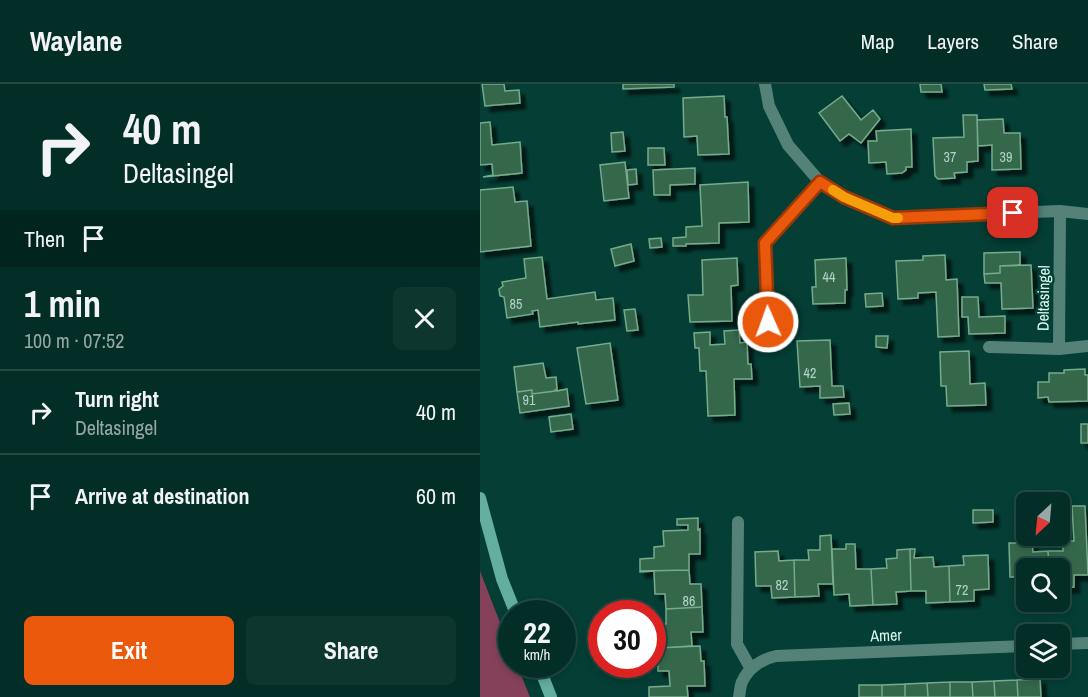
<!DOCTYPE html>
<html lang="en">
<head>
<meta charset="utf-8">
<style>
  :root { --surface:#032e27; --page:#0d362f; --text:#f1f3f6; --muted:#97a8a7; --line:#244a44; --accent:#ea580c }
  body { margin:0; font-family:"Archivo Narrow",sans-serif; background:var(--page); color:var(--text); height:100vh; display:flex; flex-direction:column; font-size:22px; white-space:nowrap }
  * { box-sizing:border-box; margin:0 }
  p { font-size:20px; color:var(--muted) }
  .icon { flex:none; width:33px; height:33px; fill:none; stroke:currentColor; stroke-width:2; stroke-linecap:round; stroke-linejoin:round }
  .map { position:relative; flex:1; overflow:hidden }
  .drawer { display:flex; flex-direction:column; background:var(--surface); width:480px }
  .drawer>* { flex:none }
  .top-card { background:#032e27; color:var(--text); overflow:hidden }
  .needle { width:39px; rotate:206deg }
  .buttons { position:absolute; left:536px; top:408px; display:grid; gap:12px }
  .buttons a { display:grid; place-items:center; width:54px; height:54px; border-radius:9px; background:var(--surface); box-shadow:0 3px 9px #0003,0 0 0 2px var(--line); font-size:30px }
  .speed { position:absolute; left:18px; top:516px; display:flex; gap:12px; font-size:30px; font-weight:700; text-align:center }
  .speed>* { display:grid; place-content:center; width:78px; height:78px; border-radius:50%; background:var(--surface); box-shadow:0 3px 9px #0003,0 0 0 2px var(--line); line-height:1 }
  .speed small { font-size:15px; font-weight:400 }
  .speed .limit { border:9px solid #d22; background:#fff; color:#111 }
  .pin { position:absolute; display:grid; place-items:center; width:51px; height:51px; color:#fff; margin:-26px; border-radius:12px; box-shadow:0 3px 9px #0006 }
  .me { position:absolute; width:66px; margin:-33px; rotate:358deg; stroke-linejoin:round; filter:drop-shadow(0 0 4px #0008) }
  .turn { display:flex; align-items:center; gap:21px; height:126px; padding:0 24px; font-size:27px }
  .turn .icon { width:78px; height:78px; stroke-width:2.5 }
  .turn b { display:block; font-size:42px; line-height:51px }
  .then { display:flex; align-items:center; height:57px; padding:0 24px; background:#0003; gap:12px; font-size:22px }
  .round { display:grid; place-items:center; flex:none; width:63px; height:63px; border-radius:9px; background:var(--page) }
  .summary { display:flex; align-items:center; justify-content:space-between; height:102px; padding:0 24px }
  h1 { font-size:36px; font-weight:800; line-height:45px }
  .action { display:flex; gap:12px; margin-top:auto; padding:12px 24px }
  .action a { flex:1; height:69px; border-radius:9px; background:var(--accent); color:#fff; font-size:24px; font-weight:800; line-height:69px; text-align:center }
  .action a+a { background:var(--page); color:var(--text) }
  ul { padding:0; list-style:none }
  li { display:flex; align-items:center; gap:18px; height:84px; padding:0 24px; border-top:2px solid var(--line) }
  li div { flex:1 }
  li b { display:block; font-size:22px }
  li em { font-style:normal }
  header { display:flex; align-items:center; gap:36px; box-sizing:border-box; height:84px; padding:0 30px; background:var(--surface); border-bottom:2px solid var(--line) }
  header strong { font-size:28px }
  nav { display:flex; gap:33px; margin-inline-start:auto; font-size:21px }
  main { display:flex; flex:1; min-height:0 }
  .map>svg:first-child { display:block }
</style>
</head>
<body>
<header>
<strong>Waylane</strong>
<nav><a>Map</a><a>Layers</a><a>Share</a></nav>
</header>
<main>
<section class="drawer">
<div class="top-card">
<div class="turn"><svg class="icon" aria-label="right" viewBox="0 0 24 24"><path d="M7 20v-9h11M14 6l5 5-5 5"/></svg><div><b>40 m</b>Deltasingel</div></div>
<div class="then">Then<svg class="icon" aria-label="arrive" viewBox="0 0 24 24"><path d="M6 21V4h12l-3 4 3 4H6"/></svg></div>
</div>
<div class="summary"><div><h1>1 min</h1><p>100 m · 07:52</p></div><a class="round"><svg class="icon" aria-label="close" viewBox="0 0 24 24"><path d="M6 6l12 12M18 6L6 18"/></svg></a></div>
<ul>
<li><svg class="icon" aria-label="right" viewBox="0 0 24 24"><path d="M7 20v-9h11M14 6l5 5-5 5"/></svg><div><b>Turn right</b><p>Deltasingel</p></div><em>40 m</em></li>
<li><svg class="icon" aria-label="arrive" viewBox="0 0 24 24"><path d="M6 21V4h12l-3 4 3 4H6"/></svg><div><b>Arrive at destination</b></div><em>60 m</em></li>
</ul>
<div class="action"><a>Exit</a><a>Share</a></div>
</section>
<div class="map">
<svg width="608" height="613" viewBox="0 0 608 613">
  <defs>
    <filter id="shadow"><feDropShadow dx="5.5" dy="5.5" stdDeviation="1.5" flood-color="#0009"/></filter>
  </defs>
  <rect width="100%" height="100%" fill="#043e34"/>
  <path fill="#85415a" d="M0,487L31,567L32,580L37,581L50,613H0Z"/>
  <path fill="#34674b" stroke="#76ab8d" stroke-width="1.5" filter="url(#shadow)" d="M2,0H24L25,7L39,6L40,19L5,22Z
    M143,0H194V3L143,5Z
    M440,0H461L462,8H441Z
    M504,0H531L532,5L505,6Z
    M244,12L245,33H247L249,70L218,71L217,52L204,53L203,14Z
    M362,12L381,36L393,26L400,35L381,59L369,50L360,57L339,29Z
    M483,31H497L498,77L487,78V88L474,89L475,94L458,95L455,92L453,54L484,53Z
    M523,35L524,49H540L541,85L512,86V61L498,62L497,36Z
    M10,38L12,61L40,58L42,89L3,93L13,91L12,80L0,81V39Z
    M431,45L432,83H426V86L422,89L407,90L406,78L389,79L388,57H397L396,47Z
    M143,48L145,67L132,68L131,49Z
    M168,64H184L185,81H168Z
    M145,78L149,114L124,117L120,81Z
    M215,84V100L190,101V111H174L173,86Z
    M156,85L157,100L148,101L147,86Z
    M268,98L269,138L239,139V159L206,160V162H193V154L206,153V143L222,142L220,101Z
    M33,103L35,118L47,117L51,162L0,168V106Z
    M181,154L182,163L170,164L169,155Z
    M151,160L154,177L135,182L131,165Z
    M540,168V181L520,182V189L504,190V169Z
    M465,171L466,196L477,195L479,252L458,253L456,208L438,209V214L418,215L416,177L443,176V172Z
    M62,173L67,215L115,208L116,216L133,214L135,236L98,240V238L60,243L58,226L52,227L53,230L27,234L24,213L20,212L19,205L23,202L22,198L46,194L44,175Z
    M257,174L258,201L251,202L252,237L210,238L208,211H223L222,176Z
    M366,174L367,206H365V219L333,220L332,203H336L335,176Z
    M551,181L553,224L522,225L521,199H505L504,190L520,189V182Z
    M402,209L403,222L386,223L385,210Z
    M482,213H498L499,233L525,232V249L489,250L488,233H482Z
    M155,225L158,246L147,247L144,226Z
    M259,246L260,259L267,258L268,280H271L272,295H254L255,331L228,332L226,287H220L219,264H215L214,249L230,248V261L245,260L244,247Z
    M396,252H408L407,264L396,263Z
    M350,256L352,302H363L364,313L340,314V302L320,303L317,257Z
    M130,259L138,316L106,320L97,264Z
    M489,267L490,300L505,299L506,321L467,322L466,302H461L460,268Z
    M63,279L66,294L76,293L77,305L75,306V307L52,310V306L37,308L34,283Z
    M605,285V291H608V317L569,318L568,313L558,314V298H569V289H584V286Z
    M77,305V307L87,305L89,322L40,329L37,308L52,306V310L75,307V306Z
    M369,319L370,330L354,331L353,320Z
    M91,330L93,345L71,348L69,333Z
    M601,340H608V359H601Z
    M592,422H605L608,491H594V503L579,504V484H569L568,467H583V457H594Z
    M493,426H513V438L493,439Z
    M218,434V446L220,445V470H209V486L160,487V475L174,474V463L184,462L183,447L208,446V441H197V435Z
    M351,451L353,500H338L339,512L315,513L314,476H329L328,466H340V452Z
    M529,459H552L553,468L568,467L569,484H546V496V493H530Z
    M366,460H375L376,485H391L393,521L370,522L369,510L354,511L352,465H366Z
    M430,465L431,507L416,508L417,520L393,521L391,485L407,484L406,475L417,474V466Z
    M430,465H435L434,474L453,473L454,483L469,482L470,518L446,519V507H431Z
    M298,467L299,477L314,476L315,513L292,514L291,502H276L275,468Z
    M508,471L509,505L494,506V517L470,518L469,482L484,481L483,472Z
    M209,486L210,500H221L222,523L186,525L185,510H175L174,487L160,488V487Z
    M222,523L223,548H211L212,562L178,564L177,540H186V525Z
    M220,562L221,577H224L225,602H207L208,613H169V603L190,602L189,587H178V564Z
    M560,595L561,613H538L537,596Z
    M537,596L538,613H515L514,597Z
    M514,597L515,613H493L492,598Z
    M470,598V613H448L447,599Z
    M470,598H492L493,613H470Z
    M447,599L448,613H425V600Z
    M425,600V613H402V601Z
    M379,601H402V613H379Z"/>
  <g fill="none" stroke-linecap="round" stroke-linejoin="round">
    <path stroke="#558278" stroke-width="12" d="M285,0L289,22L308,61L340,98L364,113L413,134L580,127L608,130
      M288,238L285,159L340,98
      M509,263L579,265L608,262
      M579,265L580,127
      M258,438L257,560L271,585
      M579,560L608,559
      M259,613C260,609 260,602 262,598C268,584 282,575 296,572L546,562"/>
    <path stroke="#63ae9e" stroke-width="12" d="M0,414L22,495L36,530
      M58,580L71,613"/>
  </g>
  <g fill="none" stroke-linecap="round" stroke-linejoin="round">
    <g stroke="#983908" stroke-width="15">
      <path id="route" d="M288,238L285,159L340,98L364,113L413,134L533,129"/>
    </g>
    <use href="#route" stroke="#ea580c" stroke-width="10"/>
    <path stroke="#f59e0b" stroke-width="10" d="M353,106L364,113L413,134H418"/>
  </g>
  <g text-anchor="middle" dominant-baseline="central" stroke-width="5" stroke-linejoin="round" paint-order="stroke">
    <g font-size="14" fill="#afd4c8">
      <text x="470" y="73">37</text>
      <text x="526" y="73">39</text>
      <text x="349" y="193">44</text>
      <text x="36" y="220">85</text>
      <text x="330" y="289">42</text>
      <text x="49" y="316">91</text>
      <text x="302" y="501">82</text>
      <text x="482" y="506">72</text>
      <text x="209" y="517">86</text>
    </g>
    <g font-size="16" fill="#d8f9f1" stroke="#043e34">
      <text transform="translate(563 214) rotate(-89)">Deltasingel</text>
      <text transform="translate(406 551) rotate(-2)">Amer</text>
    </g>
  </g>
</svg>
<div class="buttons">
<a><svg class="needle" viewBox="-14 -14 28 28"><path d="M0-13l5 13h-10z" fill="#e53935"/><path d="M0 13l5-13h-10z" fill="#97a8a7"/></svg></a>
<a><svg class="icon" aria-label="search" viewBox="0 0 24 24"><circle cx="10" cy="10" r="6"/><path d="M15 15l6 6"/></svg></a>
<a><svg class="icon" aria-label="layers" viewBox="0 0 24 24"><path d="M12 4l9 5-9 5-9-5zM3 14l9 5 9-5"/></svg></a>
</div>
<div class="speed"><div>22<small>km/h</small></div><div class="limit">30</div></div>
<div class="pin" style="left:533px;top:129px;background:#d93025"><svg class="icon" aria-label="arrive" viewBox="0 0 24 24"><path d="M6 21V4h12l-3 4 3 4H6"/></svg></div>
<svg class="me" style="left:288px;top:238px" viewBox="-20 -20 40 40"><circle r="17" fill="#ea580c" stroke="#fff" stroke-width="3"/><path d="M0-11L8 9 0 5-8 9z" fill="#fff"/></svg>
</div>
</main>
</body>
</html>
